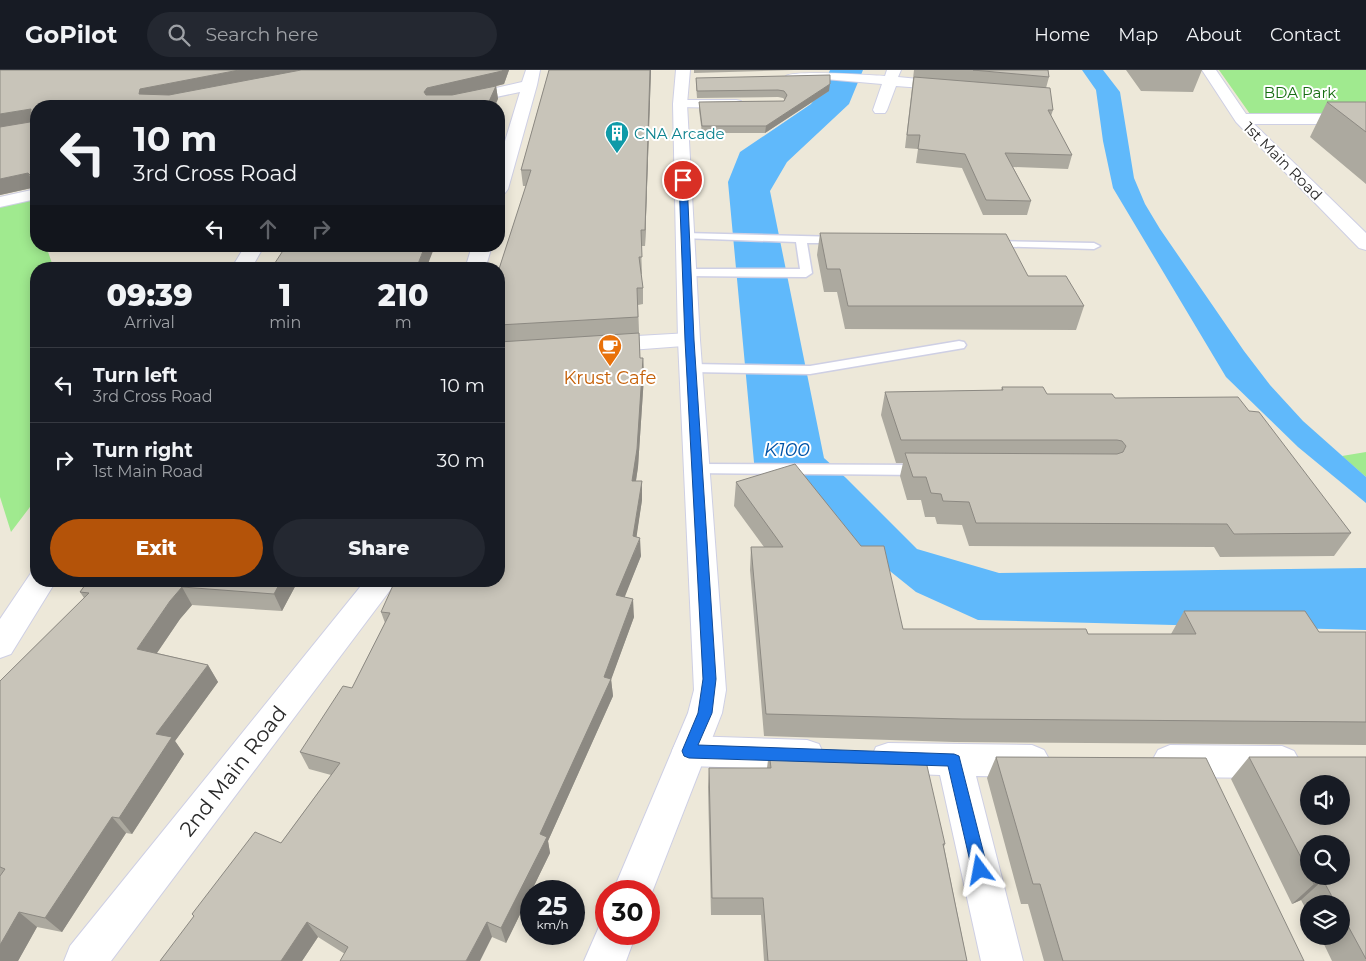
<!DOCTYPE html>
<html lang="en">
<head>
<meta charset="utf-8">
<style>
  :root { --surface:#171b24; --page:#242831; --text:#f1f3f6; --muted:#9ea1a6; --line:#363941; --accent:#b45309 }
  body { margin:0; font-family:Montserrat,sans-serif; background:var(--page); color:var(--text); height:100vh; display:flex; flex-direction:column; font-size:19px; white-space:nowrap }
  * { box-sizing:border-box; margin:0 }
  p { font-size:16px; color:var(--muted) }
  .icon { flex:none; width:28px; height:28px; fill:none; stroke:currentColor; stroke-width:2; stroke-linecap:round; stroke-linejoin:round }
  .map { position:relative; flex:1; overflow:hidden }
  .panel { position:absolute; left:30px; top:192px; width:475px; height:325px; display:flex; flex-direction:column; background:var(--surface); border-radius:20px; box-shadow:0 2px 12px #0003 }
  .panel>* { flex:none }
  .guide { position:absolute; left:30px; top:30px; width:475px; height:152px; border-radius:20px; box-shadow:0 2px 12px #0003; background:#171b24; color:var(--text); overflow:hidden }
  .tools { position:absolute; left:1300px; top:705px; display:grid; gap:10px }
  .tools a { display:grid; place-items:center; width:50px; height:50px; border-radius:50%; background:var(--surface); box-shadow:0 2px 12px #0003; font-size:25px }
  .speed { position:absolute; left:520px; top:810px; display:flex; gap:10px; font-size:25px; font-weight:700; text-align:center }
  .speed>* { display:grid; place-content:center; width:65px; height:65px; border-radius:50%; background:var(--surface); box-shadow:0 2px 12px #0003; line-height:1 }
  .speed small { font-size:12px; font-weight:400 }
  .speed .limit { border:8px solid #d22; background:#fff; color:#111 }
  .pin { position:absolute; display:grid; place-items:center; width:42px; height:42px; color:#fff; margin:-21px; border:2px solid #fff; border-radius:50%; box-shadow:0 1px 5px #0007 }
  .me { position:absolute; width:55px; margin:-28px; rotate:347deg; stroke-linejoin:round; filter:drop-shadow(0 0 4px #0008) }
  .turn { display:flex; align-items:center; gap:18px; height:105px; padding:0 20px; font-size:22px }
  .turn .icon { width:65px; height:65px; stroke-width:2.5 }
  .turn b { display:block; font-size:35px; line-height:42px }
  .lanes { display:flex; align-items:center; height:48px; padding:0 20px; background:#0003; justify-content:center; gap:25px; direction:ltr }
  .lanes .off { opacity:.35 }
  .eta { display:flex; justify-content:space-evenly; align-items:center; height:85px; text-align:center }
  .eta b { font-size:30px; font-weight:800; line-height:35px }
  .button { display:flex; gap:10px; margin-top:auto; padding:10px 20px }
  .button a { flex:1; height:58px; border-radius:30px; background:var(--accent); color:#fff; font-size:20px; font-weight:800; line-height:58px; text-align:center }
  .button a+a { background:var(--page); color:var(--text) }
  ul { padding:0; list-style:none }
  li { display:flex; align-items:center; gap:15px; height:75px; padding:0 20px; border-top:1px solid var(--line) }
  li div { flex:1 }
  li b { display:block; font-size:19px }
  li em { font-style:normal }
  header { display:flex; align-items:center; gap:30px; box-sizing:border-box; height:70px; padding:0 25px; background:var(--surface); border-bottom:1px solid var(--line) }
  header strong { font-size:24px }
  nav { display:flex; gap:28px; margin-inline-start:auto; font-size:18px }
  .search { width:350px; height:45px; background:var(--page); display:flex; align-items:center; gap:12px; box-sizing:border-box; padding:0 18px; border-radius:28px; color:var(--muted); font-size:19px }
  .map>svg:first-child { display:block }
</style>
</head>
<body>
<header>
<strong>GoPilot</strong>
<div class="search"><svg class="icon" aria-label="search" viewBox="0 0 24 24"><circle cx="10" cy="10" r="6"/><path d="M15 15l6 6"/></svg>Search here</div>
<nav><a>Home</a><a>Map</a><a>About</a><a>Contact</a></nav>
</header>
<div class="map">
<svg width="1366" height="891" viewBox="0 0 1366 891">
  <rect width="100%" height="100%" fill="#ede8d9"/>
  <path fill="#a0ea8f" d="M1219,0H1366V44H1250Z
    M31,130L36,146V176H46L54,199H36V429L11,462L0,427V137Z
    M1366,382V407L1342,386Z"/>
  <path fill="#60b9fb" d="M830,0H863L849,34L787,92L770,121L824,388L846,408L917,479L999,503L1366,498V560L978,550L916,522L845,465L755,403L728,112L740,82L811,34L823,18Z
    M1082,0H1103L1120,22L1134,108L1145,134L1160,159L1244,281L1270,315L1303,351L1366,407V433L1298,377L1226,307L1113,118L1103,71L1096,20Z"/>
  <g fill="none" stroke-linecap="round" stroke-linejoin="round">
    <g stroke="#cecfe4" stroke-width="3">
      <path id="lane" d="M685,163L840,167L846,170L840,173H807L812,203L806,207L686,206L680,202L682,199H800L796,172L681,168L679,166L681,164Z
        M989,171L1094,173L1100,176L1094,179L985,176L983,174Z
        M959,271L964,272L966,275L964,278L810,304L691,302L684,298L691,294L810,296Z
        M697,394L922,395L927,396L930,400L927,404L922,405L692,403L689,399L692,395Z"/>
    </g>
    <g stroke="#cecfe4" stroke-width="2">
      <path id="street" d="M526,0H540L537,15L508,119L505,123L499,124V91L520,22L454,36H428L430,33L522,12Z
        M887,0H901L898,7L949,12L954,13L956,16L954,19L949,20L896,16L887,40L885,43H875L873,40L882,14L825,9L793,10L786,6C795,0 868,5 885,6Z
        M1202,0H1216L1246,44H1366V54H1254L1366,163V180L1359,178L1236,52Z
        M680,30H736L741,31L743,34L741,37L736,38L675,37L673,34L675,31Z
        M36,119V129L0,137V127Z
        M245,176H264L251,199H231Z
        M472,176H492L485,199H465Z
        M689,263L697,265L700,270L697,275L603,282L595,280L592,275L595,270L603,268Z
        M36,501V511H56L11,584L0,588V549L31,503Z
        M365,511H397L111,891H64L70,876Z
        M689,666L807,670L819,674L824,685L819,696L807,700L689,696L677,692L672,681L677,670Z
        M888,673L1032,675L1044,680L1050,691L1044,702L1032,707L976,706L1023,891H981L940,705L888,703L876,699L871,688L876,677Z
        M1170,675L1282,676L1294,681L1300,692L1294,703L1282,708L1170,707L1158,702L1152,691L1158,680Z"/>
    </g>
    <g stroke="#cecfe4" stroke-width="2">
      <path id="secondary" d="M676,0H690L687,34L700,270L726,620L722,643L649,830V821H613L688,643L694,620L678,270L673,34Z
        M606,848V864H636L626,891H584L602,850Z"/>
    </g>
    <use href="#lane" fill="#fff" fill-rule="evenodd"/>
    <use href="#street" fill="#fff" fill-rule="evenodd"/>
    <use href="#secondary" fill="#fff" fill-rule="evenodd"/>
  </g>
  <path fill="#aca99f" fill-rule="evenodd" d="M0,0H509L504,14L496,16L498,29L36,36V118V117L0,125Z
    M549,0H651L645,176H641L642,204H641L643,218V234L638,235L640,288H643L644,306L638,397L636,411H642V430L636,467L641,486L624,527L634,547L611,609L613,626L548,771L550,783L506,873L492,867L345,884L318,867L302,891H160L194,847L192,844L281,773L331,705L309,699L300,682L352,618L385,553L381,542L499,511V199L526,116H523L521,100Z
    M694,0H794L694,3Z
    M914,0H1048L1049,7L1046,18L1053,40L1051,46L1072,85L1068,99L1013,97L1031,131L1027,145H983L962,98L916,93L918,79L905,78Z
    M1126,0H1202L1193,22L1141,21Z
    M696,8L829,21L765,63H702L699,40V32L784,31V29L783,28L778,27L697,28L696,15Z
    M1327,32H1366V114L1310,67Z
    M820,163L1028,206L1084,236L1076,260L845,259L837,222H824L817,185Z
    M1002,317L1047,324L1115,328L1249,341L1351,463L1334,486L1220,487L1214,477L969,476L962,455L937,454L935,447H925L921,430H907L900,406L903,393H896L881,345L885,322L1001,320Z
    M736,412L903,559L1088,564H1171L1184,541L1319,562H1366V675L954,672L764,666L750,500L751,477H764L734,436Z
    M88,511H298L282,541L192,535L180,549L157,583L208,595L218,612L175,671L184,684L132,764L126,763L62,862L37,857L18,891H0V611L84,528L80,522Z
    M769,682L945,774L944,777L967,891H764L761,845H711L708,717L709,698H767Z
    M996,687L1304,891H1044L1028,834H1021L987,708Z
    M1249,687H1366V891H1332L1320,866H1341V834H1309V845L1301,830L1292,834L1231,709ZM1309,774L1341,806H1309Z"/>
  <path fill="#8c8982" d="M239,0H308L144,36L139,24L140,19Z
    M503,0H509L504,14L496,16L498,29L495,36L430,31L424,22L427,18Z
    M650,0H651L645,176V160Z
    M830,14L829,21L765,63L766,56Z
    M31,39L36,51L0,59V44Z
    M28,103L36,117L0,125V109Z
    M36,104V117L31,106Z
    M425,176H435L426,199H416Z
    M643,288L644,306L638,397L633,429L632,411Z
    M642,411V430L634,484L640,468L641,486L618,544L616,525L633,466Z
    M281,511H298L282,541L274,524Z
    M182,517L192,535L180,549L148,596L137,579L170,531Z
    M633,529L634,547L611,610V609L613,626L548,771L550,783L506,873L501,858L540,764L604,607Z
    M208,595L218,612L175,671L184,684L132,764L119,748L156,664Z
    M112,747L126,763L62,862L45,848Z
    M1323,810L1301,830L1292,834L1314,814Z
    M19,842L37,857L18,891H0V875Z
    M307,852L318,867L302,891H281Z
    M487,852L492,867L480,891H466Z"/>
  <path fill="#c8c4b9" stroke="#8c8982" fill-rule="evenodd" d="M0,0H239L140,19L139,24L169,25L301,0H503L502,1L427,18L424,22L426,25H452L496,16L487,36H36V104L31,106L28,103L0,109V57L30,52L31,39L0,44Z
    M549,0H650L645,160H641L642,187H639L643,218H637L638,247L499,255V199L531,100H521Z
    M973,0H1048L1049,7Z
    M830,5V14L766,56H702L699,32L784,31L787,25L784,21L778,20L697,21L696,8Z
    M914,7L1050,18L1053,40H1048L1072,85L1005,83L1031,131L986,130L965,84L918,79L920,65H907Z
    M1327,32H1366V62Z
    M820,163L1006,164L1028,206H1066L1084,236H848L840,199H827Z
    M286,176H425L416,199H271Z
    M639,263L640,288H643L637,379L632,411H642L633,466L640,468L616,525L633,529L604,607L611,609L540,764L547,767L501,858L487,852L466,891H340L348,877L307,852L281,891H160L194,846L192,844L255,762L281,773L340,693L300,682L343,616L352,618L390,543L381,542L395,511H499V272Z
    M1002,317H1043L1047,324H1112L1115,328L1238,327L1249,341L1259,342L1351,463L1234,464L1227,454L976,453L969,432L943,431L941,424L931,423L926,407H913L905,383L1117,384L1123,382L1126,376L1122,371L1117,370H901L885,322L1003,320Z
    M795,394L861,476H884L903,559H1086L1088,564H1196L1184,541H1305L1319,562H1366V652L962,649L766,644L751,477H783L736,412Z
    M88,511H281L274,524L182,517L170,531L137,579L208,595L156,664L172,667L119,748L112,747L45,848L19,842L0,875V806L5,799L0,797V611L89,523L80,522Z
    M769,682L925,687L945,774H943L957,843L967,891H768L763,828H712L709,698H771Z
    M996,687L1206,688L1304,891H1063L1040,814H1033Z
    M1249,687H1366V889L1341,843V834H1336L1323,810L1314,814L1310,806H1341V774H1309V803ZM1309,714H1341V746H1309Z"/>
  <path fill="#1a73e8" stroke="#114b97" d="M683,107L687,110L694,270L716,609L712,643L698,675L954,684L959,686L988,800L986,805L980,807L975,805L972,800L948,696L689,688L684,686L682,681L698,643L703,609L685,270L679,110Z"/>
  <defs>
    <g id="building-pin" transform="scale(1.25)"><path d="M0 17L-7.5 6A9.5 9.5 0 1 1 7.5 6Z" fill="#0f9aa8" stroke="#fff"/><path d="M-4-6H4V6H1V3H-1V6H-4ZM-2.5-4.3h1.7v1.8h-1.7ZM.8-4.3h1.7v1.8H.8ZM-2.5-1h1.7V.8h-1.7ZM.8-1h1.7V.8H.8Z" fill="#fff"/></g>
    <g id="cafe-pin" transform="scale(1.25)"><path d="M0 17L-7.5 6A9.5 9.5 0 1 1 7.5 6Z" fill="#e8710a" stroke="#fff"/><path d="M-5.5-4.5H6V0H3Q3 3.5 0 3.5H-2.5Q-5.5 3.5-5.5 0ZM3-3.2v2h1.7v-2ZM-6 4.5H4V6H-6Z" fill="#fff"/></g>
  </defs>
  <g fill-rule="evenodd">
    <use href="#building-pin" x="617" y="63"/>
    <use href="#cafe-pin" x="610" y="276"/>
  </g>
  <g text-anchor="middle" dominant-baseline="central" stroke-width="4" stroke-linejoin="round" paint-order="stroke">
    <g font-size="15" fill="#176d12" stroke="#fff">
      <text x="1300" y="22">BDA Park</text>
    </g>
    <g font-size="15" fill="#0d838f" stroke="#fff" text-anchor="start">
      <text x="634" y="63">CNA Arcade</text>
    </g>
    <g font-size="15" fill="#292929" stroke="#fff">
      <text transform="translate(1283 91) rotate(45)">1st Main Road</text>
    </g>
    <g font-size="18" fill="#c56008" stroke="#fff">
      <text x="610" y="308">Krust Cafe</text>
    </g>
    <g font-size="19" font-style="italic" fill="#0053a6" stroke="#fff">
      <text x="787" y="379">K100</text>
    </g>
    <g font-size="21" fill="#292929" stroke="#fff">
      <text transform="translate(233 701) rotate(-52)">2nd Main Road</text>
    </g>
  </g>
</svg>
<div class="tools">
<a><svg class="icon" aria-label="sound" viewBox="0 0 24 24"><path d="M4 9h4l5-4v14l-5-4H4zM17 9q2 3 0 6"/></svg></a>
<a><svg class="icon" aria-label="search" viewBox="0 0 24 24"><circle cx="10" cy="10" r="6"/><path d="M15 15l6 6"/></svg></a>
<a><svg class="icon" aria-label="layers" viewBox="0 0 24 24"><path d="M12 4l9 5-9 5-9-5zM3 14l9 5 9-5"/></svg></a>
</div>
<div class="speed"><div>25<small>km/h</small></div><div class="limit">30</div></div>
<div class="pin" style="left:683px;top:110px;background:#d93025"><svg class="icon" aria-label="arrive" viewBox="0 0 24 24"><path d="M6 21V4h12l-3 4 3 4H6"/></svg></div>
<svg class="me" style="left:980px;top:800px" viewBox="-20 -20 40 40"><path d="M0-17L14 15 0 8-14 15z" fill="#1a73e8" stroke="#fff" stroke-width="4"/></svg>
<div class="guide">
<div class="turn"><svg class="icon" aria-label="left" viewBox="0 0 24 24"><path d="M17 20v-9H6M10 6l-5 5 5 5"/></svg><div><b>10 m</b>3rd Cross Road</div></div>
<div class="lanes"><svg class="icon" aria-label="left" viewBox="0 0 24 24"><path d="M17 20v-9H6M10 6l-5 5 5 5"/></svg><svg class="icon off" aria-label="ahead" viewBox="0 0 24 24"><path d="M12 20V5M6 11l6-6 6 6"/></svg><svg class="icon off" aria-label="right" viewBox="0 0 24 24"><path d="M7 20v-9h11M14 6l5 5-5 5"/></svg></div>
</div>
<section class="panel">
<div class="eta">
<div><b>09:39</b><p>Arrival</p></div>
<div><b>1</b><p>min</p></div>
<div><b>210</b><p>m</p></div>
</div>
<ul>
<li><svg class="icon" aria-label="left" viewBox="0 0 24 24"><path d="M17 20v-9H6M10 6l-5 5 5 5"/></svg><div><b>Turn left</b><p>3rd Cross Road</p></div><em>10 m</em></li>
<li><svg class="icon" aria-label="right" viewBox="0 0 24 24"><path d="M7 20v-9h11M14 6l5 5-5 5"/></svg><div><b>Turn right</b><p>1st Main Road</p></div><em>30 m</em></li>
</ul>
<div class="button"><a>Exit</a><a>Share</a></div>
</section>
</div>
</body>
</html>
